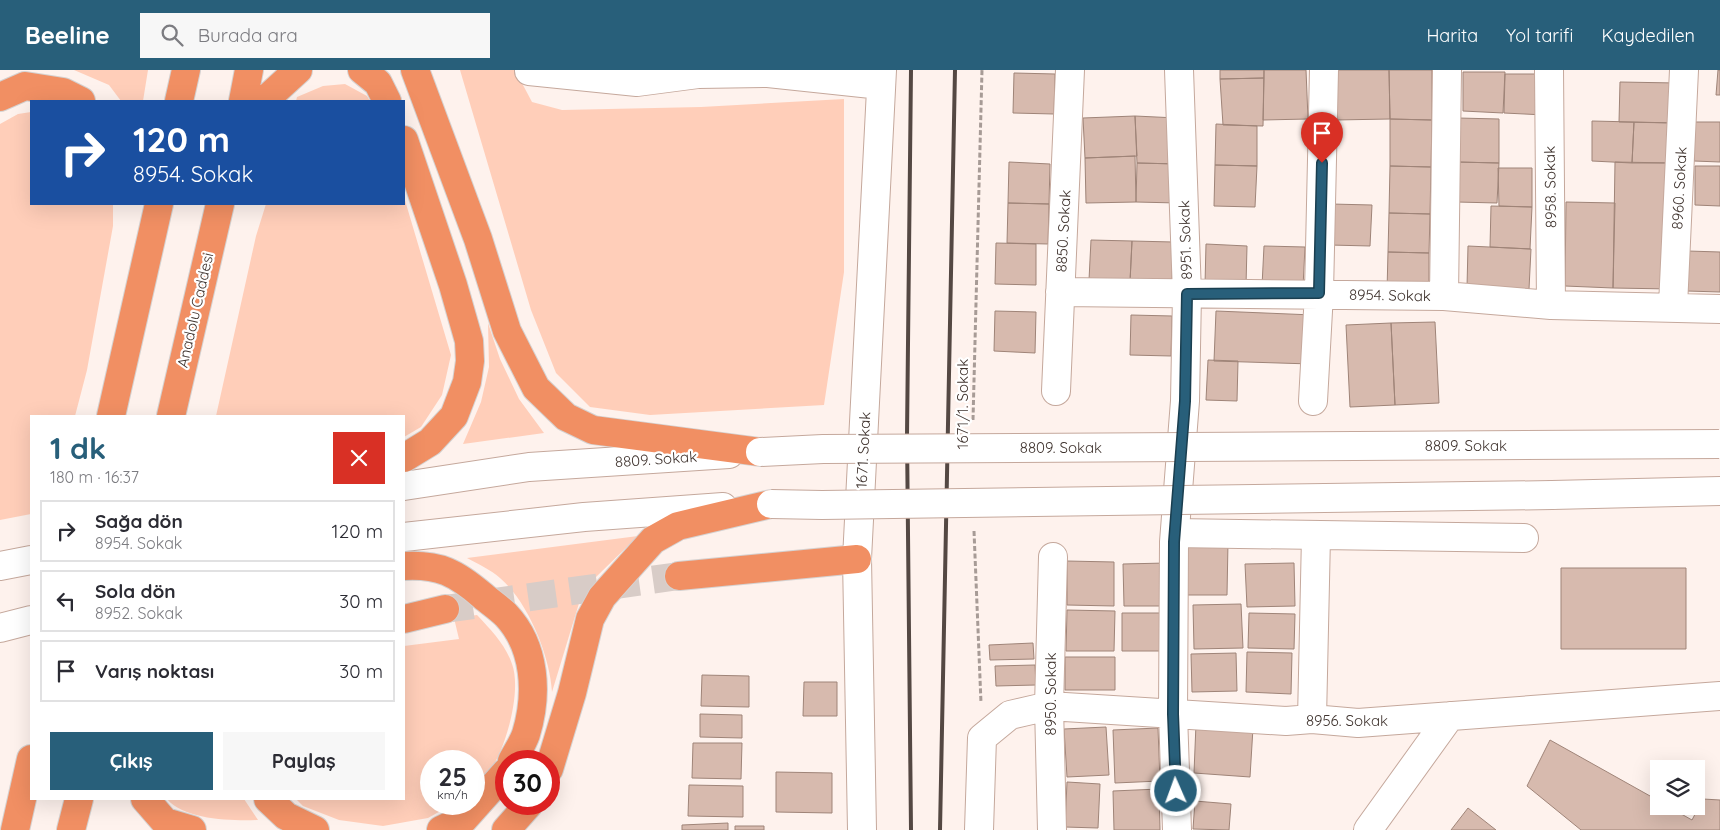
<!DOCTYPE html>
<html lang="tr">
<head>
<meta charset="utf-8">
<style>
  :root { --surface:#fff; --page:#f7f7f7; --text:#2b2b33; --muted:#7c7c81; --line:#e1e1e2; --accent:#285f7a }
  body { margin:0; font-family:Quicksand,sans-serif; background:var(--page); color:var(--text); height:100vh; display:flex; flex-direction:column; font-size:19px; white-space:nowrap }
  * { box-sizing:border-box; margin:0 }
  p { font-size:16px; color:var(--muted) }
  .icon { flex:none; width:28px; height:28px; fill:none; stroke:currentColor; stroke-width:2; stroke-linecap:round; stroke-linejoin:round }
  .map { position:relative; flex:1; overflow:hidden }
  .panel { position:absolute; left:30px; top:345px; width:375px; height:385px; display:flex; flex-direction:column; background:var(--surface); border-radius:0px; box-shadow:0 5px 20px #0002 }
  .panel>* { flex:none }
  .guide { position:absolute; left:30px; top:30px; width:375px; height:105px; border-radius:0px; box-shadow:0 5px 20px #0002; background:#1a4fa0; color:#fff; overflow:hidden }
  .controls { position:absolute; left:1650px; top:690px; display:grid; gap:10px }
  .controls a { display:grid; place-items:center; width:55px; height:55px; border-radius:0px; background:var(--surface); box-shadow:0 5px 20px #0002; font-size:25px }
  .speed { position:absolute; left:420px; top:680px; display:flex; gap:10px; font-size:25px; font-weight:700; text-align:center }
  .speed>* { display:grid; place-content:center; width:65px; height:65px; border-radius:50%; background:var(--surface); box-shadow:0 5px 20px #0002; line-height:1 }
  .speed small { font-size:12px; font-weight:400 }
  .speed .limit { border:8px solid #d22; background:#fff; color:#111 }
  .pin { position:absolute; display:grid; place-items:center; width:42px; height:42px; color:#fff; margin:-51px -21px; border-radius:50% 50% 50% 0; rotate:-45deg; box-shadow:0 0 5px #0007 }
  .pin .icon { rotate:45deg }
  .me { position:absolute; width:55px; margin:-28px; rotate:358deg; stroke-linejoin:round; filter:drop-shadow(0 0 4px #0008) }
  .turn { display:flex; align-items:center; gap:18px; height:105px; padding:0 20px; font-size:22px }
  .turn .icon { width:65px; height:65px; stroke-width:2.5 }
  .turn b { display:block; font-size:35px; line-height:42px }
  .round { display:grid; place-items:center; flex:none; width:52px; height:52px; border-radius:0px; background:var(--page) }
  .headline { display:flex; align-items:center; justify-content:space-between; height:85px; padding:0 20px }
  h1 { font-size:30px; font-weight:700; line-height:38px; color:var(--accent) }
  .button { display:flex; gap:10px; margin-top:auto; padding:10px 20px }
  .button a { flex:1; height:58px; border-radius:0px; background:var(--accent); color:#fff; font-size:20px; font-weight:700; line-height:58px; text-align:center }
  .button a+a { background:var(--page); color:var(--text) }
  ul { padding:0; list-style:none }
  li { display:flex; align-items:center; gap:15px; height:62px; margin:0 10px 8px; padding:0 10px; border:2px solid var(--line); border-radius:0px }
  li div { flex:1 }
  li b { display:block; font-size:19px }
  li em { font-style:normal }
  header { display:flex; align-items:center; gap:30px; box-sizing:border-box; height:70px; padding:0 25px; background:var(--accent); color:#fff }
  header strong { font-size:24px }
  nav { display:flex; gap:28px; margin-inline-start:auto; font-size:18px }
  .search { width:350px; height:45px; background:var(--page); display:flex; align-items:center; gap:12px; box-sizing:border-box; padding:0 18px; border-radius:0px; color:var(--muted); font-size:19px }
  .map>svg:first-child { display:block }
</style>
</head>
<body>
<header>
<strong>Beeline</strong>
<div class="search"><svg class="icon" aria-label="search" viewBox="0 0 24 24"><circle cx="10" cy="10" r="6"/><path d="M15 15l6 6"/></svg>Burada ara</div>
<nav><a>Harita</a><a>Yol tarifi</a><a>Kaydedilen</a></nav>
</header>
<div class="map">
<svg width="1720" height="760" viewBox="0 0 1720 760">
  <rect width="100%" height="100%" fill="#fef2ed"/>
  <path fill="#ffceb9" d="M74,0H148L143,31H121L109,15Z
    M460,0H515L532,32L562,40L701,37L844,29V202L824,335L650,345L590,337L556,303L531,240Z
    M345,14L367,26L370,31H296L297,27L323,16Z
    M31,42V134H113V156L87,300L75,346H31V444L0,450V54L18,44Z
    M404,127L451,285L442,325L421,357L404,367V346H216L256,166L266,134H404Z
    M488,253L500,289L519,329L544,363L463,374L481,332L489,297Z
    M638,466L596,507L580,530L552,622C550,586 528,532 500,508C491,500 478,494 467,488Z
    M477,545C491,560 505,574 512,594C522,621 506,678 490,701C485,707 479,712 474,718V691H431V734H453L428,748L383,756L339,750L303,736L296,729H404V576L459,569L454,548Z
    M167,729H244L258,750C233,751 184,750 167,729Z"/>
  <path fill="#d7baae" stroke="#9f8478" d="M1220,0H1264V8L1220,9Z
    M1264,0H1306L1308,49L1263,50Z
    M1334,0H1389L1390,49L1335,50Z
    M1389,0H1432V50L1390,49Z
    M1718,0H1720V25H1716Z
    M1463,2H1505L1503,43L1463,41Z
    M1014,3L1055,4L1054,44L1013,43Z
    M1505,4H1547L1545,45L1504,43Z
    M1264,8L1263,56L1223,55L1220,9Z
    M1620,12L1676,13L1675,53L1619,52Z
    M1135,46L1177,48L1178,94L1137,93Z
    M1135,46L1137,86L1085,88L1083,48Z
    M1458,48L1499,49V93L1457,92Z
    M1390,49L1432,50L1431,97L1390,96Z
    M1592,51L1634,52L1632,93L1592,91Z
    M1634,52L1675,53L1673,93H1632Z
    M1695,52H1720V92L1694,91Z
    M1216,54L1257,56V96L1215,95Z
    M1135,86L1136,132L1086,133L1085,88Z
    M1009,92L1050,94L1049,134L1008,133Z
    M1457,92L1499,93L1497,133L1457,132Z
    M1615,92L1673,93L1671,219L1613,218Z
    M1137,93L1178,94L1177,133L1136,132Z
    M1215,95L1257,96L1255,137L1214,136Z
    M1390,96L1431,97L1430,144L1389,143Z
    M1695,96H1720V136L1695,135Z
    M1498,98H1532V137L1499,136Z
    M1566,132L1615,133L1613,218L1565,216Z
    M1008,133L1049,134L1048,174L1007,173Z
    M1331,134L1372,135L1370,176L1330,175Z
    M1491,136L1532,137L1530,179L1490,177Z
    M1389,143L1430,144L1429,183L1388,182Z
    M1091,170L1132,171L1130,212L1089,210Z
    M1132,171L1173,172L1172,213L1130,212Z
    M996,173L1036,174V215L995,214Z
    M1206,174L1247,176L1246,216L1205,215Z
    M1264,176L1305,177L1303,217L1262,216Z
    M1468,176L1531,179L1529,219L1467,217Z
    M1688,181L1720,182V222L1687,221Z
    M1388,182L1429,183V223L1387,221Z
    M995,241L1036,242L1035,283L994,281Z
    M1216,241L1313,245L1311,294L1214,291Z
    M1131,245L1172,246L1171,286L1130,285Z
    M1435,252L1439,333L1395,335L1391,253Z
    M1391,253L1395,335L1350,337L1346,255Z
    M1208,290L1238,291L1237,331L1206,330Z
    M1183,471L1228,472L1227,525H1183Z
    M1067,491L1114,492V536L1067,535Z
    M1166,493V536H1124L1123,494Z
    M1294,493L1295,536L1247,537L1245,494Z
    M1561,498H1686V579H1561Z
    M1241,534L1243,578L1194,579L1193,535Z
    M1067,540L1115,541L1114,581H1066Z
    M1122,543H1168V581H1122Z
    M1249,543L1295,544L1294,579L1248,578Z
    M1033,573L1034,589L990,590L989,575Z
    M1247,582L1292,583L1291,624L1246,622Z
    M1236,583L1237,621L1192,622L1191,584Z
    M1065,587H1115V620H1065Z
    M1035,595L1036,615L996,616L995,596Z
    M702,605L749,606V637L701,636Z
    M804,612H837V646H803Z
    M700,644L742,645V668L700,667Z
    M1196,654L1253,658L1250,707L1194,703Z
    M1106,657L1109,705L1067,707L1064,659Z
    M1158,658L1160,711L1115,713L1113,660Z
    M1550,670L1659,731V736H1667L1692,750L1703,729L1720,730V760H1581L1527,716Z
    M693,673H742L741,709L692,708Z
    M776,702L832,703V743L776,742Z
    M1067,712L1100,714L1098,758L1065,757Z
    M689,715L743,716V747L688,746Z
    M1159,719L1160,760H1114L1113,721Z
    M1195,731L1231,734L1229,760L1193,759Z
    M1468,738L1496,760H1451Z
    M728,753V760H682V755Z
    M735,756H764V760H735Z"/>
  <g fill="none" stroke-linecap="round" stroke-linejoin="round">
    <path stroke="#d8ccc7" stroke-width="28" stroke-dasharray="28 14" stroke-linecap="butt" d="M445,539L679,506"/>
    <g stroke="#c5a89c" stroke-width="30">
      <path id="minor" d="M697,0L698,4L768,3L881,15
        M1549,0L1551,235
        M529,1L637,12L698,4
        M1060,222L1444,226L1551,235L1720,239
        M1444,226L1447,0
        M1673,236L1684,0
        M1056,321L1070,0
        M1313,331L1319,223L1324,0
        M404,416L529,397L729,384
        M1552,425L1720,421
        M1175,463L1524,468
        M404,467L584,447L723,437
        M0,496L31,490
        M0,558L31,550
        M1312,649L1316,466
        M862,760L857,489L882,0
        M979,760L982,668L1010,645L1049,636L1286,651L1312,649L1358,653L1720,626
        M1052,760L1049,636L1053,487
        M1177,760L1173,644L1174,472L1185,331L1187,224L1179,0
        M1368,760L1450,646"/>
    </g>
    <g stroke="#d5d2d1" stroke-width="30">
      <path id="highway" d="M362,0L378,13L387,31
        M415,0L478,169L507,261L536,318L566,347L593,360L760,382
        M0,27L25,16L63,22L81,31
        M179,31L186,0
        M243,31L249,0
        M264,31L298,0
        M404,70L453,215L469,271L470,291L467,312L454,346L430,372L404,388
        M111,346L159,134
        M171,346L220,134
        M404,496C440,494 456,503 483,526C490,532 499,538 506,545C536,577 538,624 526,664C523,673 516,683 512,691
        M679,506L857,489
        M404,549L445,539
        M549,699L572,623L590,549L602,527L653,470L678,456L771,434
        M145,729L165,752L192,760
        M268,729L286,746L315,760
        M15,760L31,689
        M71,760L79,729
        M441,760L464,749L506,702
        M506,760L529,734"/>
    </g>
    <path stroke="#a79b96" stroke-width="3" stroke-dasharray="5 2.5" stroke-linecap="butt" d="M973,350L982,0
      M974,461L981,633"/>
    <use href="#minor" stroke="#fff" stroke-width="28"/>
    <use href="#highway" stroke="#f18f63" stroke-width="28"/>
    <path stroke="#544843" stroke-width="4" d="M911,0L907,365L911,760
      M940,760L955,0"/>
    <g stroke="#c5a89c" stroke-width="30" stroke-linecap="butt">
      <path id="minor-bridge" d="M760,382L823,379L1719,374
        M771,434L822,435L1552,425"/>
    </g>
    <use href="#minor-bridge" stroke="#fff" stroke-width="28"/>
  </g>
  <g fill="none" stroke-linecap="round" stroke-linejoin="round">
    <g stroke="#1a3e4f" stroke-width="12">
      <path id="route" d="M1176,721L1173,644L1174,472L1185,331L1187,224L1319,223L1322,93"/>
    </g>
    <use href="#route" stroke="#285f7a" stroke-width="9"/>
  </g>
  <g text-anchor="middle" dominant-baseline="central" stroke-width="4.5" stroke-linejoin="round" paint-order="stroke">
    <g font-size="15" fill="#3f332e" stroke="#fff">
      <text transform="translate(1550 117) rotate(-91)">8958. Sokak</text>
      <text transform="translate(1679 118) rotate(-87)">8960. Sokak</text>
      <text transform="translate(1063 161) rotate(-87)">8850. Sokak</text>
      <text transform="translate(1185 170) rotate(-92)">8951. Sokak</text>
      <text transform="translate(1390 225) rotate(1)">8954. Sokak</text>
      <text transform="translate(195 240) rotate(-77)">Anadolu Caddesi</text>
      <text transform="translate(962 334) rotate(-90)">1671/1. Sokak</text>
      <text x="1466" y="375">8809. Sokak</text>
      <text x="1061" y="377">8809. Sokak</text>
      <text transform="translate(863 380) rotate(-87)">1671. Sokak</text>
      <text transform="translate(656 389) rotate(-4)">8809. Sokak</text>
      <text transform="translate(1050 624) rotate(-90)">8950. Sokak</text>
      <text x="1347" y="650">8956. Sokak</text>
    </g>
  </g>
</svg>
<div class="controls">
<a><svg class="icon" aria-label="layers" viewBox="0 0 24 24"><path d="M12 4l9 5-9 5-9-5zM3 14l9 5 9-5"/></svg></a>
</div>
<div class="speed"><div>25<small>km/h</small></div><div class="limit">30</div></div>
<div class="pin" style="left:1322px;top:93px;background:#d93025"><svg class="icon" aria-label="arrive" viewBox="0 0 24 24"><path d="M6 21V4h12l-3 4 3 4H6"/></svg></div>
<svg class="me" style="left:1176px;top:721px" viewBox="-20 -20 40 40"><circle r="17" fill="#285f7a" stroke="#fff" stroke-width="3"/><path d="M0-11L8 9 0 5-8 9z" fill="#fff"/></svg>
<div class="guide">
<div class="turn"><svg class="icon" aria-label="right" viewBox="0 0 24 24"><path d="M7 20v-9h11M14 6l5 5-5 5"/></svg><div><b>120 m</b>8954. Sokak</div></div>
</div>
<section class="panel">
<div class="headline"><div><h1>1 dk</h1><p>180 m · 16:37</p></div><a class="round" style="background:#d93025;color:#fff"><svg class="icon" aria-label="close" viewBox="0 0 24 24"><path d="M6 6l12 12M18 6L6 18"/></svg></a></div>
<ul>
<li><svg class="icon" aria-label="right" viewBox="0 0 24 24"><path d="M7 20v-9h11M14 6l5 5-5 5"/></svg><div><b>Sağa dön</b><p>8954. Sokak</p></div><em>120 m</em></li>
<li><svg class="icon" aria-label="left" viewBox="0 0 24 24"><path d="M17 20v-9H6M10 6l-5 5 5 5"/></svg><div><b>Sola dön</b><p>8952. Sokak</p></div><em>30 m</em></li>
<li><svg class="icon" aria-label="arrive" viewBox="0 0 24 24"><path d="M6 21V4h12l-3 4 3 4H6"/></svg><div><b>Varış noktası</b></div><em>30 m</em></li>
</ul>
<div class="button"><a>Çıkış</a><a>Paylaş</a></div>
</section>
</div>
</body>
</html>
